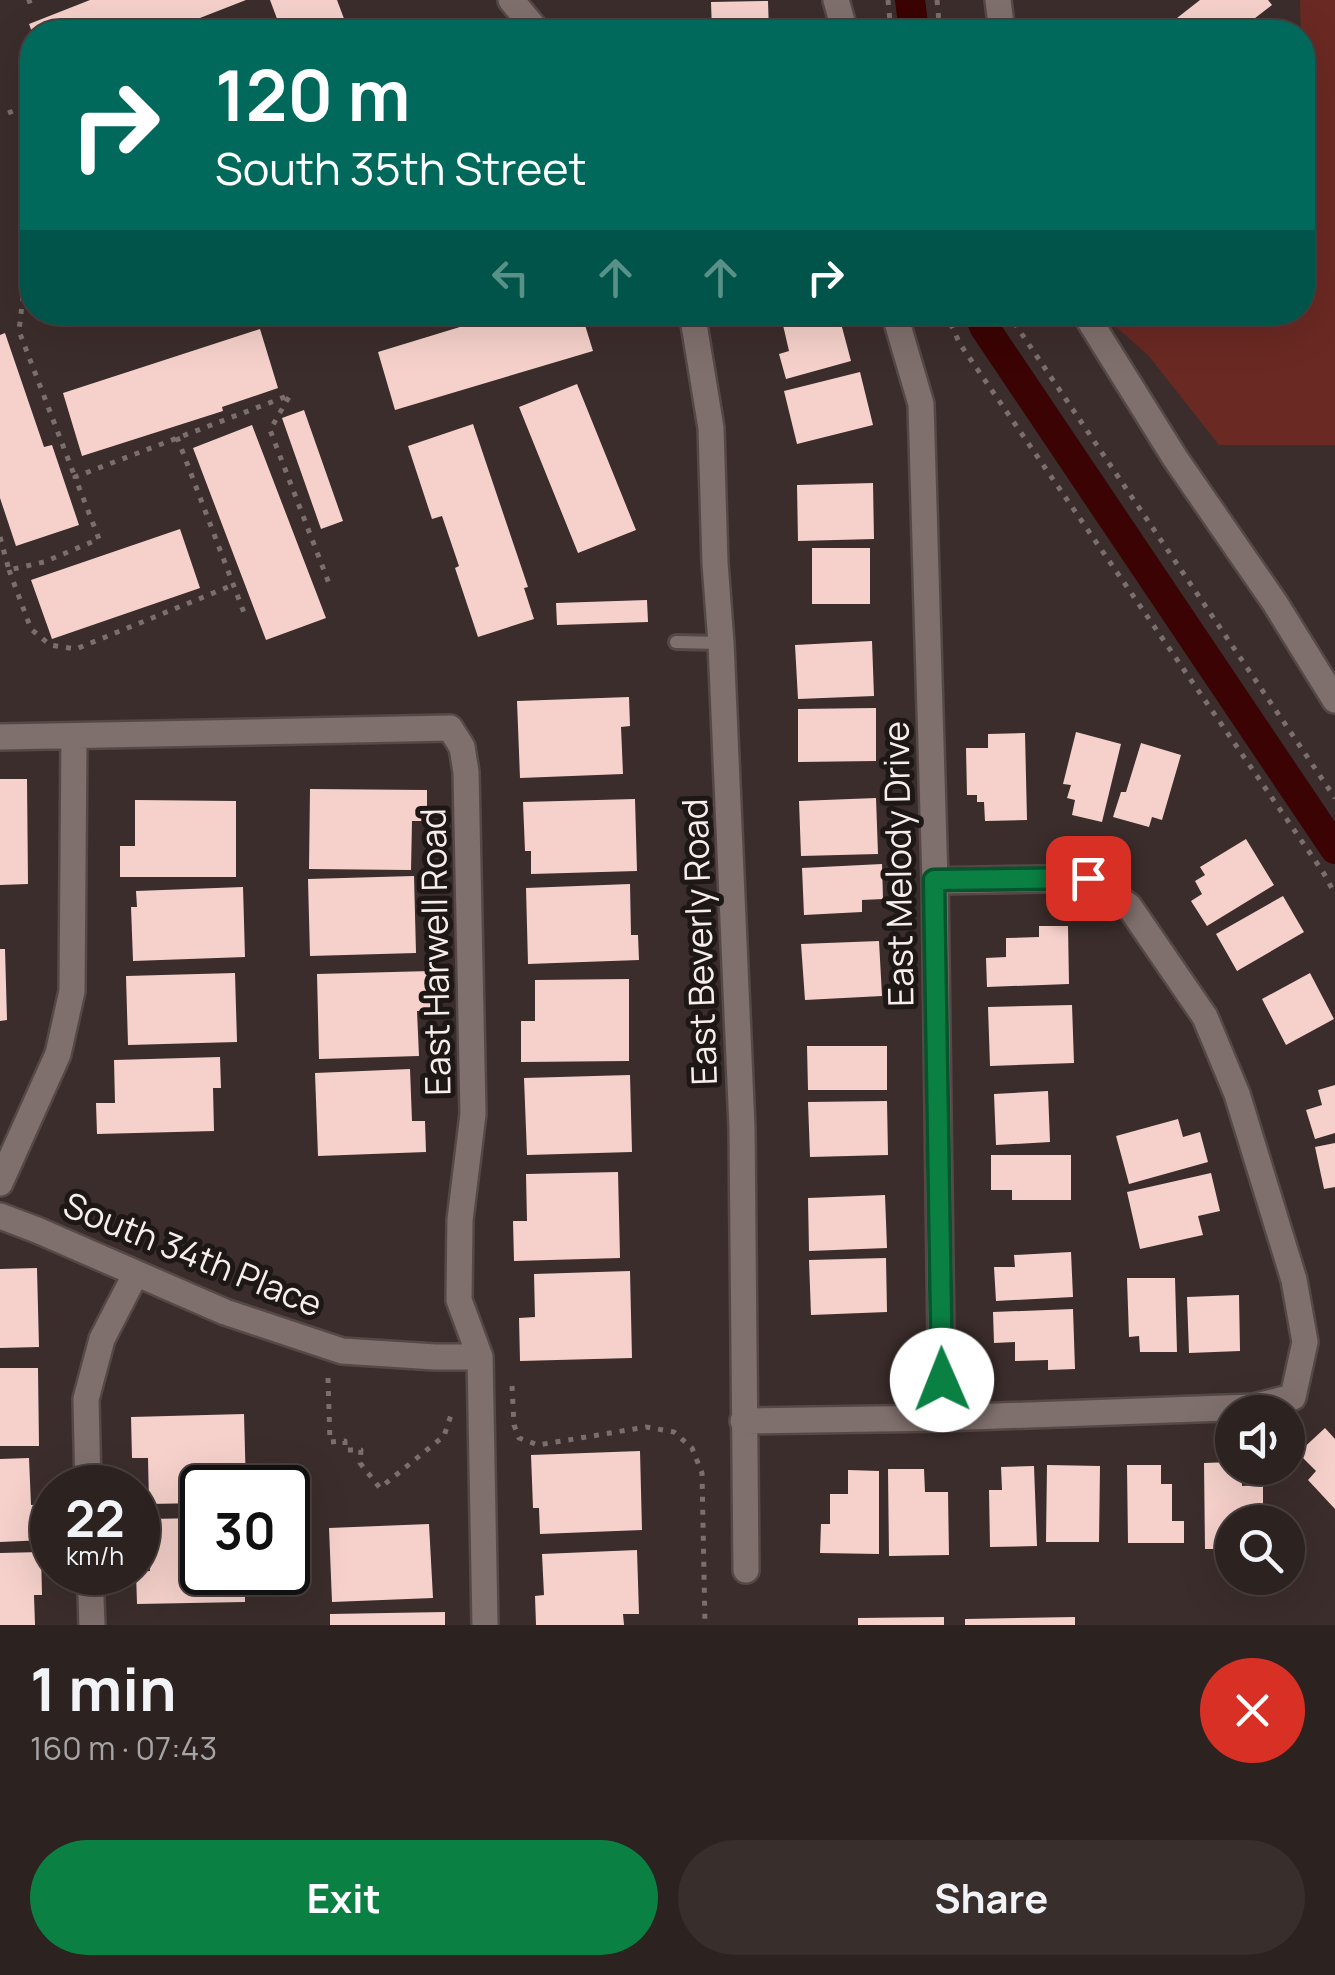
<!DOCTYPE html>
<html lang="en">
<head>
<meta charset="utf-8">
<style>
  :root { --surface:#2c2220; --page:#382f2d; --text:#f1f3f6; --muted:#a6a4a5; --line:#483f3e; --accent:#0b8043 }
  body { margin:0; font-family:Manrope,sans-serif; background:var(--page); color:var(--text); height:100vh; display:flex; flex-direction:column; font-size:38px; white-space:nowrap }
  * { box-sizing:border-box; margin:0 }
  p { font-size:32px; color:var(--muted) }
  .icon { flex:none; width:55px; height:55px; fill:none; stroke:currentColor; stroke-width:2; stroke-linecap:round; stroke-linejoin:round }
  .map { position:relative; height:1625px; overflow:hidden }
  .details { display:flex; flex-direction:column; background:var(--surface); flex:1 }
  .details>* { flex:none }
  .banner { position:absolute; left:20px; top:20px; width:1295px; height:305px; border-radius:40px; box-shadow:0 10px 40px #0002,0 0 0 2px var(--line); background:#00695c; color:#fff; overflow:hidden }
  .fabs { position:absolute; left:1215px; top:1395px; display:grid; gap:20px }
  .fabs a { display:grid; place-items:center; width:90px; height:90px; border-radius:50%; background:var(--surface); box-shadow:0 10px 40px #0002,0 0 0 2px var(--line); font-size:50px }
  .speed { position:absolute; left:30px; top:1465px; display:flex; gap:20px; font-size:50px; font-weight:700; text-align:center }
  .speed>* { display:grid; place-content:center; width:130px; height:130px; border-radius:50%; background:var(--surface); box-shadow:0 10px 40px #0002,0 0 0 2px var(--line); line-height:1 }
  .speed small { font-size:25px; font-weight:400 }
  .speed .limit { border:5px solid #111; border-radius:15px; background:#fff; color:#111 }
  .pin { position:absolute; display:grid; place-items:center; width:85px; height:85px; color:#fff; margin:-42px; border-radius:20px; box-shadow:0 5px 15px #0006 }
  .me { position:absolute; width:110px; margin:-55px; rotate:359deg; stroke-linejoin:round; filter:drop-shadow(0 0 8px #0008) }
  .turn { display:flex; align-items:center; gap:35px; height:210px; padding:0 30px; font-size:45px }
  .turn .icon { width:130px; height:130px; stroke-width:2.5 }
  .turn b { display:block; font-size:70px; line-height:85px }
  .lanes { display:flex; align-items:center; height:95px; padding:0 30px; background:#0003; justify-content:center; gap:50px; direction:ltr }
  .lanes .off { opacity:.35 }
  .round { display:grid; place-items:center; flex:none; width:105px; height:105px; border-radius:52px; background:var(--page) }
  .head { display:flex; align-items:center; justify-content:space-between; height:170px; padding:0 30px }
  h1 { font-size:60px; font-weight:700; line-height:75px }
  .cta { display:flex; gap:20px; margin-top:auto; padding:20px 30px }
  .cta a { flex:1; height:115px; border-radius:60px; background:var(--accent); color:#fff; font-size:40px; font-weight:700; line-height:115px; text-align:center }
  .cta a+a { background:var(--page); color:var(--text) }
  .map>svg:first-child { display:block }
</style>
</head>
<body>
<div class="map">
<svg width="1335" height="1625" viewBox="0 0 1335 1625">
  <rect width="100%" height="100%" fill="#3b2d2b"/>
  <path fill="#6b2923" d="M1300,0H1335V445H1219L1148,355L1100,313L1302,312V200L1305,199Z"/>
  <g fill="none" stroke-linecap="round" stroke-linejoin="round">
    <path stroke="#3b0303" stroke-width="30" d="M910,0L914,32
      M978,312L985,328L1335,849"/>
  </g>
  <path fill="#f6d1cb" d="M90,0H246L164,32H32L29,24Z
    M270,0H337L349,32H282Z
    M1200,0H1268L1272,5L1237,32H1188L1177,18Z
    M768,1L769,32H712L711,2Z
    M509,312H581L593,351L395,410L378,352Z
    M831,312H838L851,361L786,379L779,354L789,351L783,325Z
    M260,329L278,388L222,407L223,411L82,456L63,393Z
    M5,333L44,447L52,445L79,525L16,546L0,498V335Z
    M860,372L873,425L797,444L784,391Z
    M577,384L636,530L578,553L519,407Z
    M304,410L343,521L321,529L282,418Z
    M473,424L528,587L524,588L534,619L478,637L455,568L459,566L442,516L432,519L408,446Z
    M252,425L326,618L266,640L193,448Z
    M873,483L874,539L798,541L797,485Z
    M180,529L200,588L52,639L31,580Z
    M812,548H870V604H812Z
    M647,600L648,622L557,625L556,603Z
    M872,641L874,696L798,699L795,645Z
    M629,697L630,726L621,727L623,774L520,778L517,701Z
    M876,708V761L798,762V709Z
    M1076,732L1121,744L1102,822L1072,815L1075,800L1067,798L1071,785L1063,784Z
    M1025,733L1027,820L985,821L984,802H977V795H967L966,748H988V734Z
    M1141,743L1181,755L1162,820L1152,817L1149,827L1113,817L1121,792H1126Z
    M0,779H27L28,884L0,885Z
    M310,789L427,790V821H412L411,870L309,869Z
    M876,798L878,854L801,856L799,801Z
    M635,799L637,871L531,874V851H525L523,802Z
    M135,800L236,801V877H120V846H135Z
    M1246,839L1274,885L1207,926L1191,901L1202,894L1195,881L1205,875L1200,867Z
    M882,864L883,899L862,900V912L804,915L802,868Z
    M414,876L416,953L310,956L308,879Z
    M630,884L631,935H638L639,960L528,964L526,888Z
    M243,887L245,957L133,961L131,907H137L136,891Z
    M1283,896L1304,932L1237,971L1216,934Z
    M1039,926H1068L1069,984L987,987L986,958L1006,957V938L1039,937Z
    M879,941L882,996L805,1000L801,944Z
    M0,949H5L7,1020L0,1021Z
    M431,971L432,1011H417L419,1056L319,1059L317,974Z
    M235,973L237,1042L128,1045L126,976Z
    M1310,973L1334,1019L1286,1045L1262,999Z
    M629,979V1061L521,1062V1021H535V980Z
    M1072,1005L1074,1063L990,1066L988,1007Z
    M807,1046H887V1090H808Z
    M220,1057L221,1088H213L214,1131L97,1134L96,1103H115L114,1060Z
    M410,1069L412,1121H425L426,1152L318,1156L315,1073Z
    M630,1075L632,1152L527,1155L524,1078Z
    M1335,1085V1133L1315,1139L1306,1110L1322,1105L1318,1090Z
    M1048,1091L1050,1142L996,1145L994,1094Z
    M887,1101L888,1155L810,1157L808,1102Z
    M1178,1119L1183,1137L1200,1132L1208,1162L1129,1184L1116,1136Z
    M1335,1143V1187L1324,1189L1315,1147Z
    M991,1155H1071V1200H1012V1190H991Z
    M618,1172L620,1258L514,1261L513,1221H527L526,1174Z
    M1211,1173L1220,1211L1198,1216L1203,1235L1140,1249L1127,1192Z
    M885,1195L887,1248L809,1251L808,1198Z
    M1071,1252L1073,1297L996,1301L994,1267H1015L1014,1255Z
    M886,1258L887,1312L811,1315L809,1260Z
    M37,1268L39,1347L0,1348V1269Z
    M630,1271L632,1358L520,1361L519,1318L535,1317L534,1274Z
    M1127,1278H1175L1177,1352H1140L1139,1336L1129,1337Z
    M1239,1295L1240,1351L1189,1353L1187,1297Z
    M1073,1309L1075,1369L1048,1370V1360L1015,1361V1342L994,1343L993,1312Z
    M0,1368H38L39,1446H0Z
    M244,1414L246,1488H202V1503L149,1504L148,1458H132L131,1417Z
    M1325,1428L1335,1439V1509L1308,1480L1316,1471L1298,1453Z
    M640,1451L642,1530L540,1534L539,1508H533L531,1455Z
    M29,1458L31,1505L44,1504L45,1540L0,1542V1459Z
    M1232,1462V1468H1242V1486L1263,1485V1522H1232V1549H1205L1204,1463Z
    M1047,1465L1100,1466L1099,1542H1046Z
    M1127,1465H1161V1484H1172V1521H1184V1543H1128Z
    M1034,1466L1037,1546L990,1547L989,1490H1002L1001,1467Z
    M888,1469H924L925,1492H948L949,1555L889,1556Z
    M848,1470L879,1471V1554L820,1553L821,1524H830V1494H848Z
    M202,1518V1572H245V1602L137,1604L136,1572L150,1571L149,1519Z
    M429,1524L433,1598L332,1602L329,1528Z
    M637,1550L639,1614H623L624,1625H536L535,1596L544,1595L542,1554Z
    M41,1552L42,1595H34L35,1625H0V1553Z
    M445,1612V1625H330V1614Z
    M944,1617V1625H858V1618Z
    M1075,1617V1625H965V1619Z"/>
  <g fill="none" stroke-linecap="round" stroke-linejoin="round">
    <g stroke="#554947" stroke-width="18">
      <path id="service" d="M676,642L721,643"/>
    </g>
    <g stroke="#554947" stroke-width="30">
      <path id="minor" d="M511,0L538,32
        M836,0L845,32
        M998,0L1002,32
        M692,312L711,428L715,563L721,643L742,1128L746,1570
        M894,312L921,404L935,881L942,1418
        M1084,312L1175,458L1275,603L1335,700
        M0,737L450,728L462,747L466,772L473,1114L460,1220L459,1300L480,1357L485,1625
        M0,1183L58,1054L72,991L74,736
        M0,1216L37,1230L225,1312L342,1351L435,1357H480
        M743,1421L942,1418L1253,1407L1293,1397L1305,1342L1294,1280L1237,1094L1205,1017L1129,906L1088,878L935,881
        M88,1488L86,1399L102,1339L136,1273
        M90,1572L92,1625"/>
    </g>
    <path stroke="#7b6f6d" stroke-width="5" stroke-dasharray="5 8" stroke-linecap="butt" d="M888,0L891,32
      M937,0L940,32
      M27,2L33,0
      M203,32L231,22L265,25L268,32
      M8,113L32,104
      M23,296L19,331L75,477
      M945,312L960,344L1323,872L1335,894
      M1007,312L1335,798
      M177,437L246,618
      M0,537L9,570L44,562L99,539L75,477L290,395L270,430L330,586
      M9,570L31,629L50,645L76,649L233,585
      M328,1378L330,1442L345,1441V1450H361L360,1463L380,1488L444,1436L452,1412
      M512,1386L514,1425L519,1438L538,1445L646,1427L674,1432L692,1448L702,1473L705,1625"/>
    <use href="#service" stroke="#80706d" stroke-width="12"/>
    <use href="#minor" stroke="#80706d" stroke-width="25"/>
  </g>
  <g fill="none" stroke-linecap="round" stroke-linejoin="round">
    <g stroke="#07532c" stroke-width="25">
      <path id="route" d="M942,1380L934,880L1088,878"/>
    </g>
    <use href="#route" stroke="#0b8043" stroke-width="18"/>
  </g>
  <g text-anchor="middle" dominant-baseline="central" stroke-width="10" stroke-linejoin="round" paint-order="stroke">
    <g font-size="35" fill="#f6edec" stroke="#1d1716">
      <text transform="translate(898 864) rotate(-91)">East Melody Drive</text>
      <text transform="translate(699 942) rotate(-92)">East Beverly Road</text>
      <text transform="translate(435 952) rotate(-91)">East Harwell Road</text>
      <text transform="translate(193 1254) rotate(22)">South 34th Place</text>
    </g>
  </g>
</svg>
<div class="fabs">
<a><svg class="icon" aria-label="sound" viewBox="0 0 24 24"><path d="M4 9h4l5-4v14l-5-4H4zM17 9q2 3 0 6"/></svg></a>
<a><svg class="icon" aria-label="search" viewBox="0 0 24 24"><circle cx="10" cy="10" r="6"/><path d="M15 15l6 6"/></svg></a>
</div>
<div class="speed"><div>22<small>km/h</small></div><div class="limit">30</div></div>
<div class="pin" style="left:1088px;top:878px;background:#d93025"><svg class="icon" aria-label="arrive" viewBox="0 0 24 24"><path d="M6 21V4h12l-3 4 3 4H6"/></svg></div>
<svg class="me" style="left:942px;top:1380px" viewBox="-20 -20 40 40"><circle r="19" fill="#fff"/><path d="M0-13L10 11 0 6-10 11z" fill="#0b8043"/></svg>
<div class="banner">
<div class="turn"><svg class="icon" aria-label="right" viewBox="0 0 24 24"><path d="M7 20v-9h11M14 6l5 5-5 5"/></svg><div><b>120 m</b>South 35th Street</div></div>
<div class="lanes"><svg class="icon off" aria-label="left" viewBox="0 0 24 24"><path d="M17 20v-9H6M10 6l-5 5 5 5"/></svg><svg class="icon off" aria-label="ahead" viewBox="0 0 24 24"><path d="M12 20V5M6 11l6-6 6 6"/></svg><svg class="icon off" aria-label="ahead" viewBox="0 0 24 24"><path d="M12 20V5M6 11l6-6 6 6"/></svg><svg class="icon" aria-label="right" viewBox="0 0 24 24"><path d="M7 20v-9h11M14 6l5 5-5 5"/></svg></div>
</div>
</div>
<section class="details">
<div class="head"><div><h1>1 min</h1><p>160 m · 07:43</p></div><a class="round" style="background:#d93025;color:#fff"><svg class="icon" aria-label="close" viewBox="0 0 24 24"><path d="M6 6l12 12M18 6L6 18"/></svg></a></div>
<div class="cta"><a>Exit</a><a>Share</a></div>
</section>
</body>
</html>
